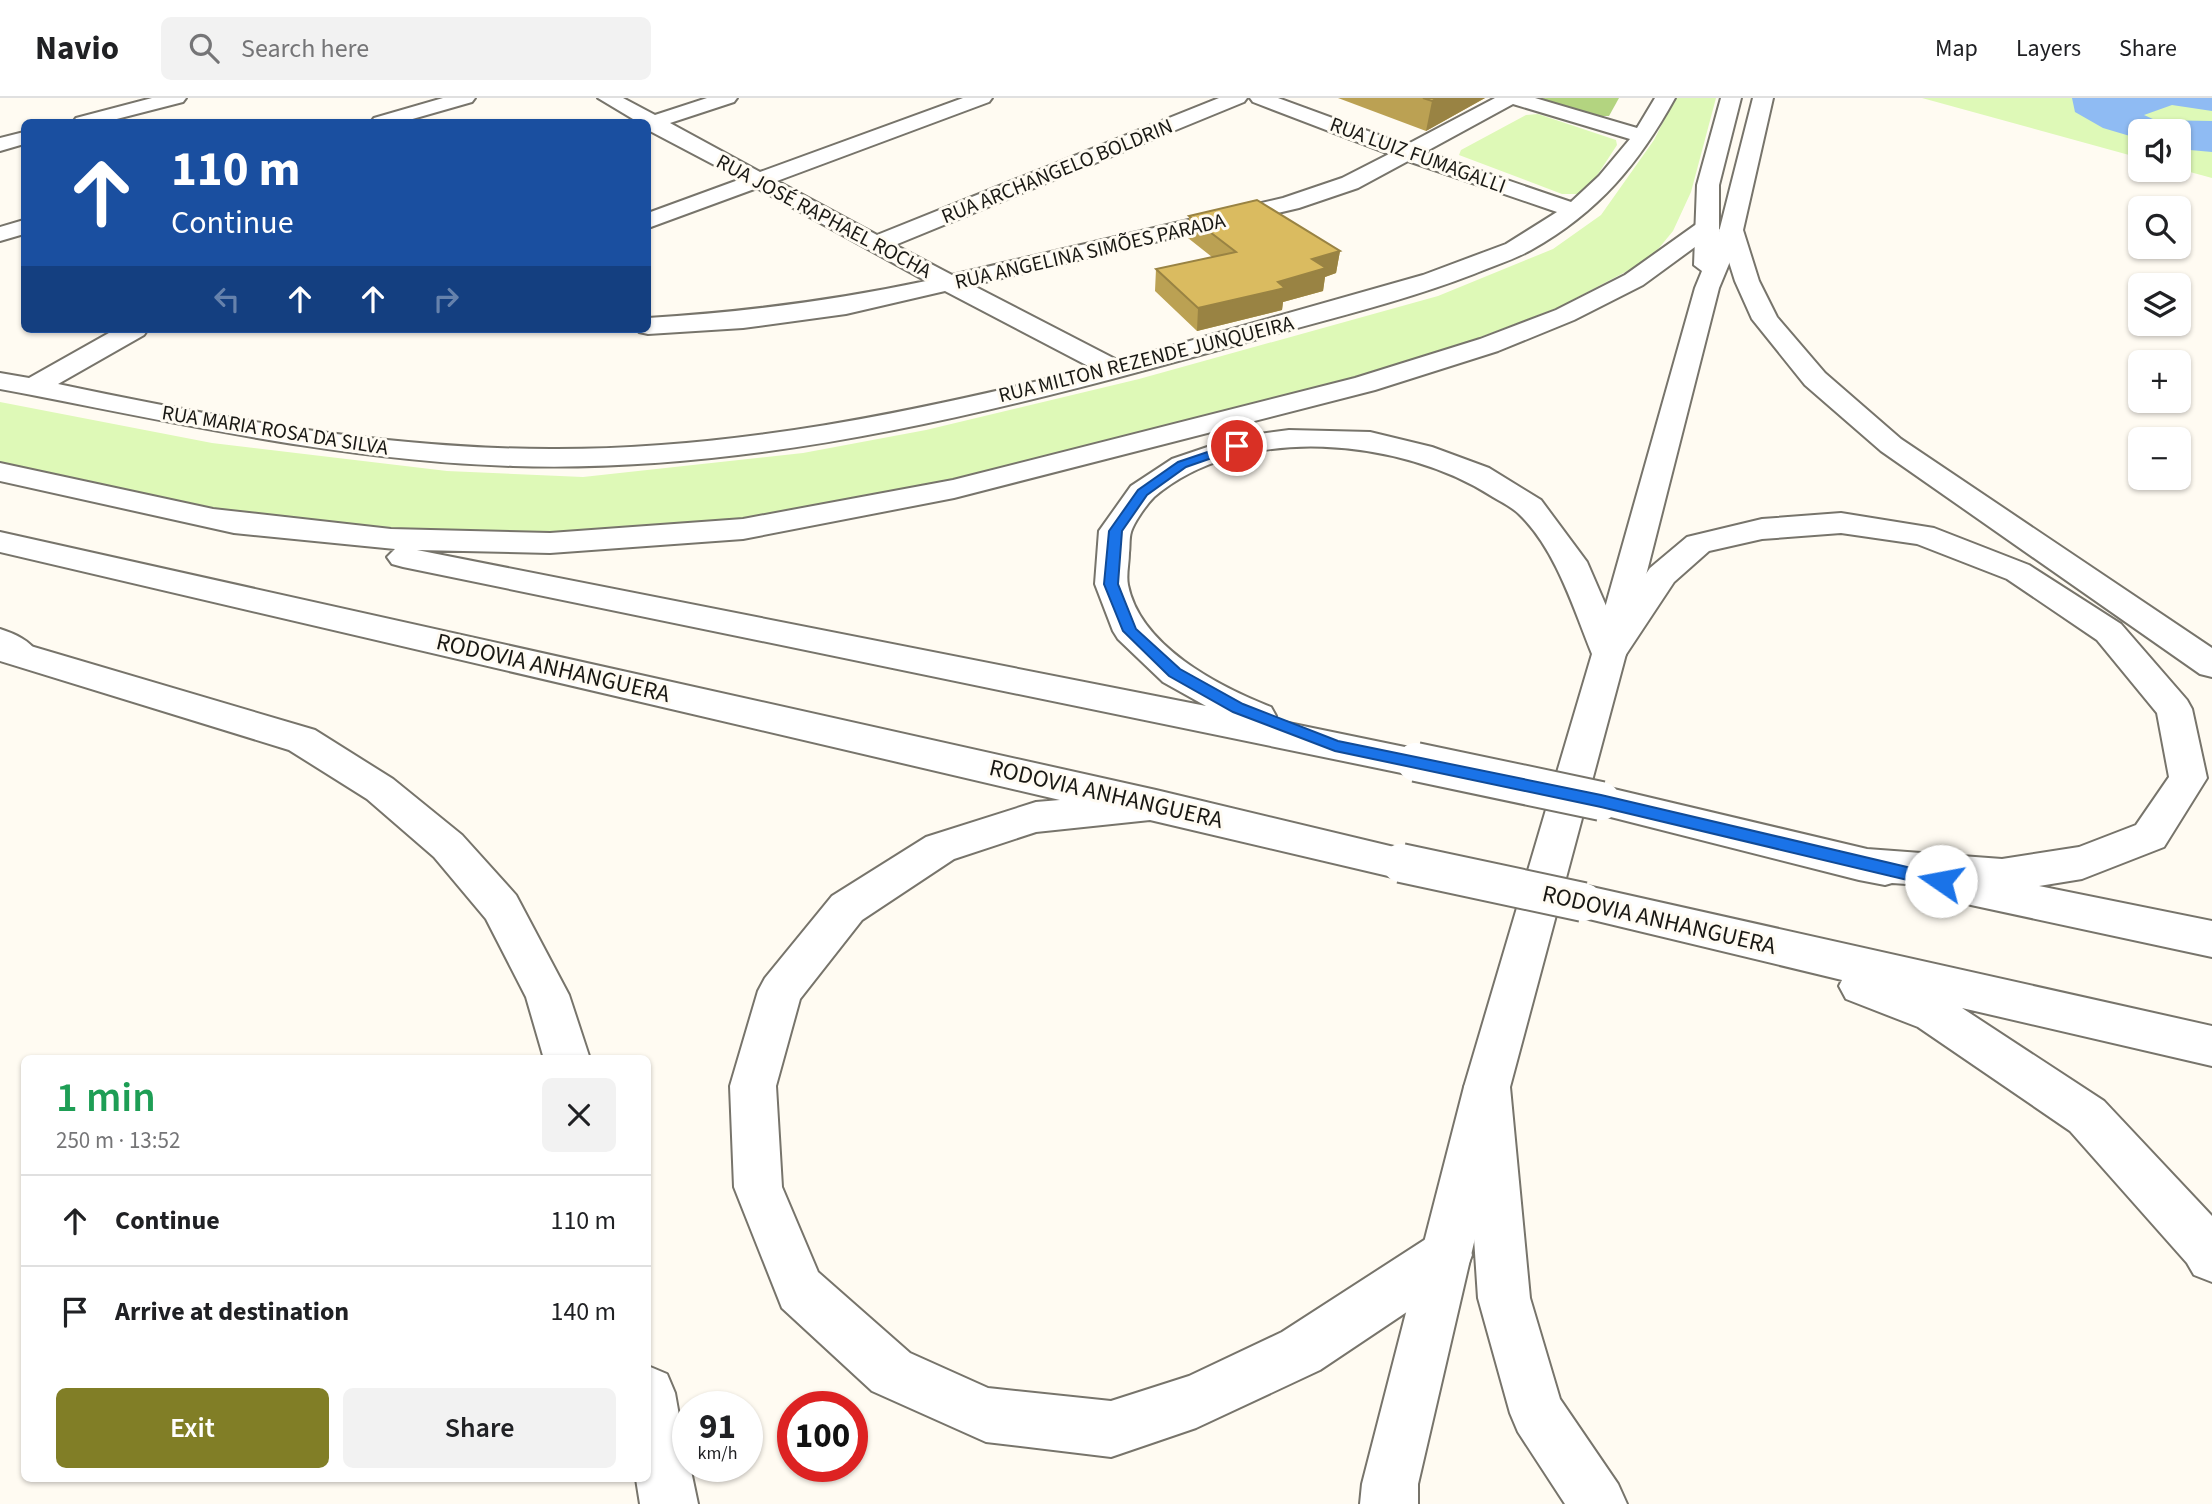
<!DOCTYPE html>
<html lang="en">
<head>
<meta charset="utf-8">
<style>
  :root { --surface:#fff; --page:#f2f2f2; --text:#202124; --muted:#757577; --line:#e0e0e0; --accent:#817e26 }
  body { margin:0; font-family:"Source Sans 3",sans-serif; background:var(--page); color:var(--text); height:100vh; display:flex; flex-direction:column; font-size:26px; white-space:nowrap }
  * { box-sizing:border-box; margin:0 }
  p { font-size:23px; color:var(--muted) }
  .icon { flex:none; width:38px; height:38px; fill:none; stroke:currentColor; stroke-width:2; stroke-linecap:round; stroke-linejoin:round }
  .map { position:relative; flex:1; overflow:hidden }
  .side { position:absolute; left:21px; top:957px; width:630px; height:427px; display:flex; flex-direction:column; background:var(--surface); border-radius:10px; box-shadow:0 2px 5px #0004 }
  .side>* { flex:none }
  .banner { position:absolute; left:21px; top:21px; width:630px; height:214px; border-radius:10px; box-shadow:0 2px 5px #0004; background:#1a4fa0; color:#fff; overflow:hidden }
  .tools { position:absolute; left:2128px; top:21px; display:grid; gap:14px }
  .tools a { display:grid; place-items:center; width:63px; height:63px; border-radius:10px; background:var(--surface); box-shadow:0 2px 5px #0004; font-size:35px }
  .speed { position:absolute; left:672px; top:1293px; display:flex; gap:14px; font-size:35px; font-weight:700; text-align:center }
  .speed>* { display:grid; place-content:center; width:91px; height:91px; border-radius:50%; background:var(--surface); box-shadow:0 2px 5px #0004; line-height:1 }
  .speed small { font-size:18px; font-weight:400 }
  .speed .limit { border:10px solid #d22; background:#fff; color:#111 }
  .pin { position:absolute; display:grid; place-items:center; width:60px; height:60px; color:#fff; margin:-30px; border:4px solid #fff; border-radius:50%; box-shadow:0 2px 7px #0007 }
  .me { position:absolute; width:77px; margin:-38px; rotate:282deg; stroke-linejoin:round; filter:drop-shadow(0 0 5px #0008) }
  .turn { display:flex; align-items:center; gap:24px; height:147px; padding:0 35px; font-size:32px }
  .turn .icon { width:91px; height:91px; stroke-width:2.5 }
  .turn b { display:block; font-size:49px; line-height:60px }
  .lanes { display:flex; align-items:center; height:66px; padding:0 35px; background:#0003; justify-content:center; gap:35px; direction:ltr }
  .lanes .off { opacity:.35 }
  .round { display:grid; place-items:center; flex:none; width:74px; height:74px; border-radius:10px; background:var(--page) }
  .summary { display:flex; align-items:center; justify-content:space-between; height:119px; padding:0 35px }
  h1 { font-size:42px; font-weight:600; line-height:52px; color:#1e9e55 }
  .primary-button { display:flex; gap:14px; margin-top:auto; padding:14px 35px }
  .primary-button a { flex:1; height:80px; border-radius:10px; background:var(--accent); color:#fff; font-size:28px; font-weight:600; line-height:80px; text-align:center }
  .primary-button a+a { background:var(--page); color:var(--text) }
  ul { padding:0; list-style:none }
  li { display:flex; align-items:center; gap:21px; height:91px; padding:0 35px; border-top:2px solid var(--line) }
  li div { flex:1 }
  li b { display:block; font-size:26px }
  li em { font-style:normal }
  header { display:flex; align-items:center; gap:42px; box-sizing:border-box; height:98px; padding:0 35px; background:var(--surface); border-bottom:2px solid var(--line) }
  header strong { font-size:33px }
  nav { display:flex; gap:38px; margin-inline-start:auto; font-size:24px }
  .search { width:490px; height:63px; background:var(--page); display:flex; align-items:center; gap:18px; box-sizing:border-box; padding:0 24px; border-radius:10px; color:var(--muted); font-size:26px }
  .map>svg:first-child { display:block }
</style>
</head>
<body>
<header>
<strong>Navio</strong>
<div class="search"><svg class="icon" aria-label="search" viewBox="0 0 24 24"><circle cx="10" cy="10" r="6"/><path d="M15 15l6 6"/></svg>Search here</div>
<nav><a>Map</a><a>Layers</a><a>Share</a></nav>
</header>
<div class="map">
<svg width="2212" height="1406" viewBox="0 0 2212 1406">
  <rect width="100%" height="100%" fill="#fffbf2"/>
  <path fill="#def9b7" d="M1675,0H1716L1691,94L1673,133L1650,161L1557,210L1410,266L952,385L736,422L554,438L387,433L223,416L0,366V304L212,345L447,373L583,379L803,355L926,332L1139,281L1438,198L1553,151L1601,117L1654,42Z
    M1922,0H2212V80L2179,71V33H2140V60Z
    M1538,16L1616,42L1617,47L1585,96H1562L1459,57L1461,52L1526,17Z"/>
  <path fill="#b3d480" d="M1528,0H1619L1609,18H1581Z"/>
  <path fill="#8fbbf3" d="M2064,0H2212V13L2172,7L2144,17L2155,22L2212,23V54L2179,51V33H2140V41L2103,30L2075,14L2072,0Z"/>
  <g fill="none" stroke-linecap="round" stroke-linejoin="round">
    <g stroke="#77746b" stroke-width="4">
      <path id="minor" d="M152,0H186L183,4L105,24H73L76,20Z
        M443,0H475L472,4L402,24H371L374,20Z
        M598,0H623L655,17L707,0H737L734,4L670,25L760,74L963,0H992L989,4L777,83L877,137L1219,0H1247L1244,4L895,147L952,177L1283,100L1342,80L1389,56L1253,4L1250,0H1278L1406,47L1495,0H1535L1637,30L1655,0H1675C1639,65 1599,114 1531,152C1513,162 1493,168 1474,176C1407,202 1337,219 1268,238C1023,307 770,376 513,368C339,363 170,323 0,291V275L29,280L116,231H148L144,237L58,286C219,320 384,351 550,351C733,352 915,314 1092,270L945,193L846,216L743,230L648,236L639,234L637,231H648V220C743,214 832,203 926,183L757,90L648,130V115L741,81L648,32V24H638ZM1513,6L1630,41L1599,78L1571,104L1425,54ZM1408,63L1557,114L1506,146L1423,177L1119,263L972,187L1299,110L1358,90Z
        M24,34V46L0,53V40Z
        M24,122V136L0,143V129Z"/>
    </g>
    <g stroke="#77746b" stroke-width="4">
      <path id="tertiary" d="M0,539L315,632L393,681L462,737L516,797L569,897L590,961H544L526,899L486,821L434,759L367,701L289,652L0,563Z
        M648,1268L667,1276L675,1295L688,1368H690L698,1406H640L636,1381H648Z"/>
    </g>
    <g stroke="#77746b" stroke-width="4">
      <path id="secondary" d="M1721,0H1741L1719,87V134L1753,0H1773L1743,132L1719,190L1626,556L1621,564L1609,568L1597,564L1592,556L1695,190L1702,173L1694,167L1697,87Z"/>
    </g>
    <g stroke="#77746b" stroke-width="4">
      <path id="primary" d="M1609,544L1621,548L1626,556L1510,989L1418,1386V1406H1360L1362,1386L1464,989L1592,556L1597,548Z"/>
    </g>
    <g stroke="#77746b" stroke-width="4">
      <path id="motorway" d="M1706,123L1714,125L1718,130L1714,135L1643,187L1574,222L1498,253L1375,292L954,400L743,441L550,455L417,452L1206,608L1163,584L1118,541L1113,533L1095,486L1099,433L1131,388L1172,361L1237,339L1289,332L1370,334L1432,349L1489,370L1541,402L1587,464L1613,524L1650,470L1687,439L1762,421L1841,415L1934,430L2029,467L2121,526L2187,602L2192,611L2207,680L2164,749L2082,781L2039,788L2212,823V859L1971,807L1957,802L1951,789L1892,785L1885,787L1859,782L1587,713L1582,703L1587,693L1601,688L1867,751L2002,761L2079,749L2136,727L2169,679L2157,615L2097,542L2007,481L1917,446L1841,435L1762,441L1709,453L1674,484L1621,564L1609,568L1597,564L1592,556C1573,509 1556,452 1519,416C1512,409 1501,404 1493,399C1402,340 1241,324 1154,399C1147,406 1134,424 1131,434C1129,440 1130,449 1129,455C1129,465 1126,477 1128,487C1140,548 1218,588 1271,609L1276,618L1274,622L1429,654L1435,664L1429,674L1416,678L403,469L392,466L387,459L395,451L234,435L0,383V365L213,411L391,431L550,435L743,421L953,382L1355,280L1480,241L1556,212L1625,177L1698,125Z
        M1731,125L1739,127L1743,132L1759,183L1777,219L1825,275L1901,341L2212,550V579L2200,576L1881,353L1805,287L1752,221L1735,183L1719,132L1723,127Z
        M0,434L1156,692L1415,754L1421,765L1415,776L1401,781L1150,722L1036,734L954,761L862,822L800,901L776,988L782,1089L818,1174L910,1255L988,1290L1111,1303L1189,1278L1282,1234L1429,1139L1447,1132L1465,1139L1472,1157L1465,1175L1320,1272L1196,1330L1111,1359L986,1344L872,1293L782,1210L734,1089L730,988L758,893L765,880L832,798L926,739L1036,704L1060,702L0,454Z
        M0,531C15,536 30,542 38,556L33,564L21,568L0,559Z
        M1583,787L2212,928V968L1962,910L2104,1003L2212,1118V1184L2194,1177L2187,1165L2070,1033L1918,929L1846,901L1839,888L1842,882L1568,816L1562,804L1568,792Z
        M1487,968L1503,974L1510,989L1530,1200L1560,1301L1618,1386L1627,1406H1565L1518,1334L1510,1315L1478,1200L1464,989L1471,974Z"/>
    </g>
    <use href="#minor" fill="#fff" fill-rule="evenodd"/>
    <use href="#tertiary" fill="#fff" fill-rule="evenodd"/>
    <use href="#secondary" fill="#fff" fill-rule="evenodd"/>
    <use href="#primary" fill="#fff" fill-rule="evenodd"/>
    <use href="#motorway" fill="#fff" fill-rule="evenodd"/>
    <g stroke="#77746b" stroke-width="42" stroke-linecap="butt">
      <path id="motorway-bridge" d="M1416,664L1601,703
        M1401,765L1583,804"/>
    </g>
    <use href="#motorway-bridge" stroke="#fff" stroke-width="38"/>
  </g>
  <path fill="#bba153" d="M1338,0H1485L1426,33Z
    M1189,118L1340,153L1336,175L1325,179L1323,193L1283,204L1282,212L1197,233L1155,193L1156,171L1212,159L1188,140Z"/>
  <path fill="#998343" d="M1437,0H1485L1426,33L1432,3Z
    M1340,153L1336,175L1325,179L1323,193L1283,204L1282,212L1197,233L1198,210L1278,184L1312,161Z"/>
  <path fill="#dabb60" stroke="#998343" stroke-width="2" d="M1423,0H1437L1432,3Z
    M1257,102L1340,153L1312,161L1326,170L1278,184L1285,190L1198,210L1156,171L1236,154L1189,118Z"/>
  <path fill="#1a73e8" stroke="#114b97" stroke-width="2" d="M1237,344L1243,348L1241,350L1186,369L1147,397L1122,433L1118,486L1136,531L1180,571L1243,606L1338,643L1601,697L1941,777L1947,778L1949,783L1947,788L1941,790L1601,709L1335,653L1233,614L1169,578L1123,533L1104,486L1109,433L1138,392L1178,364Z"/>
  <g text-anchor="middle" dominant-baseline="central" stroke-width="6" stroke-linejoin="round" paint-order="stroke">
    <g font-size="21" fill="#191814" stroke="#fffbf2">
      <text transform="translate(1418 57) rotate(20)">RUA LUIZ FUMAGALLI</text>
      <text transform="translate(1057 73) rotate(-22)">RUA ARCHANGELO BOLDRIN</text>
      <text transform="translate(824 118) rotate(28)">RUA JOSÉ RAPHAEL ROCHA</text>
      <text transform="translate(1090 153) rotate(-13)">RUA ANGELINA SIMÕES PARADA</text>
      <text transform="translate(1146 261) rotate(-14)">RUA MILTON REZENDE JUNQUEIRA</text>
      <text transform="translate(275 332) rotate(9)">RUA MARIA ROSA DA SILVA</text>
    </g>
    <g font-size="24" fill="#191814" stroke="#fffbf2">
      <text transform="translate(553 570) rotate(13)">RODOVIA ANHANGUERA</text>
      <text transform="translate(1106 696) rotate(13)">RODOVIA ANHANGUERA</text>
      <text transform="translate(1659 822) rotate(13)">RODOVIA ANHANGUERA</text>
    </g>
  </g>
</svg>
<div class="tools">
<a><svg class="icon" aria-label="sound" viewBox="0 0 24 24"><path d="M4 9h4l5-4v14l-5-4H4zM17 9q2 3 0 6"/></svg></a>
<a><svg class="icon" aria-label="search" viewBox="0 0 24 24"><circle cx="10" cy="10" r="6"/><path d="M15 15l6 6"/></svg></a>
<a><svg class="icon" aria-label="layers" viewBox="0 0 24 24"><path d="M12 4l9 5-9 5-9-5zM3 14l9 5 9-5"/></svg></a>
<a>+</a>
<a>−</a>
</div>
<div class="speed"><div>91<small>km/h</small></div><div class="limit">100</div></div>
<div class="pin" style="left:1237px;top:348px;background:#d93025"><svg class="icon" aria-label="arrive" viewBox="0 0 24 24"><path d="M6 21V4h12l-3 4 3 4H6"/></svg></div>
<svg class="me" style="left:1941px;top:783px" viewBox="-20 -20 40 40"><circle r="19" fill="#fff"/><path d="M0-13L10 11 0 6-10 11z" fill="#1a73e8"/></svg>
<div class="banner">
<div class="turn"><svg class="icon" aria-label="ahead" viewBox="0 0 24 24"><path d="M12 20V5M6 11l6-6 6 6"/></svg><div><b>110 m</b>Continue</div></div>
<div class="lanes"><svg class="icon off" aria-label="left" viewBox="0 0 24 24"><path d="M17 20v-9H6M10 6l-5 5 5 5"/></svg><svg class="icon" aria-label="ahead" viewBox="0 0 24 24"><path d="M12 20V5M6 11l6-6 6 6"/></svg><svg class="icon" aria-label="ahead" viewBox="0 0 24 24"><path d="M12 20V5M6 11l6-6 6 6"/></svg><svg class="icon off" aria-label="right" viewBox="0 0 24 24"><path d="M7 20v-9h11M14 6l5 5-5 5"/></svg></div>
</div>
<section class="side">
<div class="summary"><div><h1>1 min</h1><p>250 m · 13:52</p></div><a class="round"><svg class="icon" aria-label="close" viewBox="0 0 24 24"><path d="M6 6l12 12M18 6L6 18"/></svg></a></div>
<ul>
<li><svg class="icon" aria-label="ahead" viewBox="0 0 24 24"><path d="M12 20V5M6 11l6-6 6 6"/></svg><div><b>Continue</b></div><em>110 m</em></li>
<li><svg class="icon" aria-label="arrive" viewBox="0 0 24 24"><path d="M6 21V4h12l-3 4 3 4H6"/></svg><div><b>Arrive at destination</b></div><em>140 m</em></li>
</ul>
<div class="primary-button"><a>Exit</a><a>Share</a></div>
</section>
</div>
</body>
</html>
